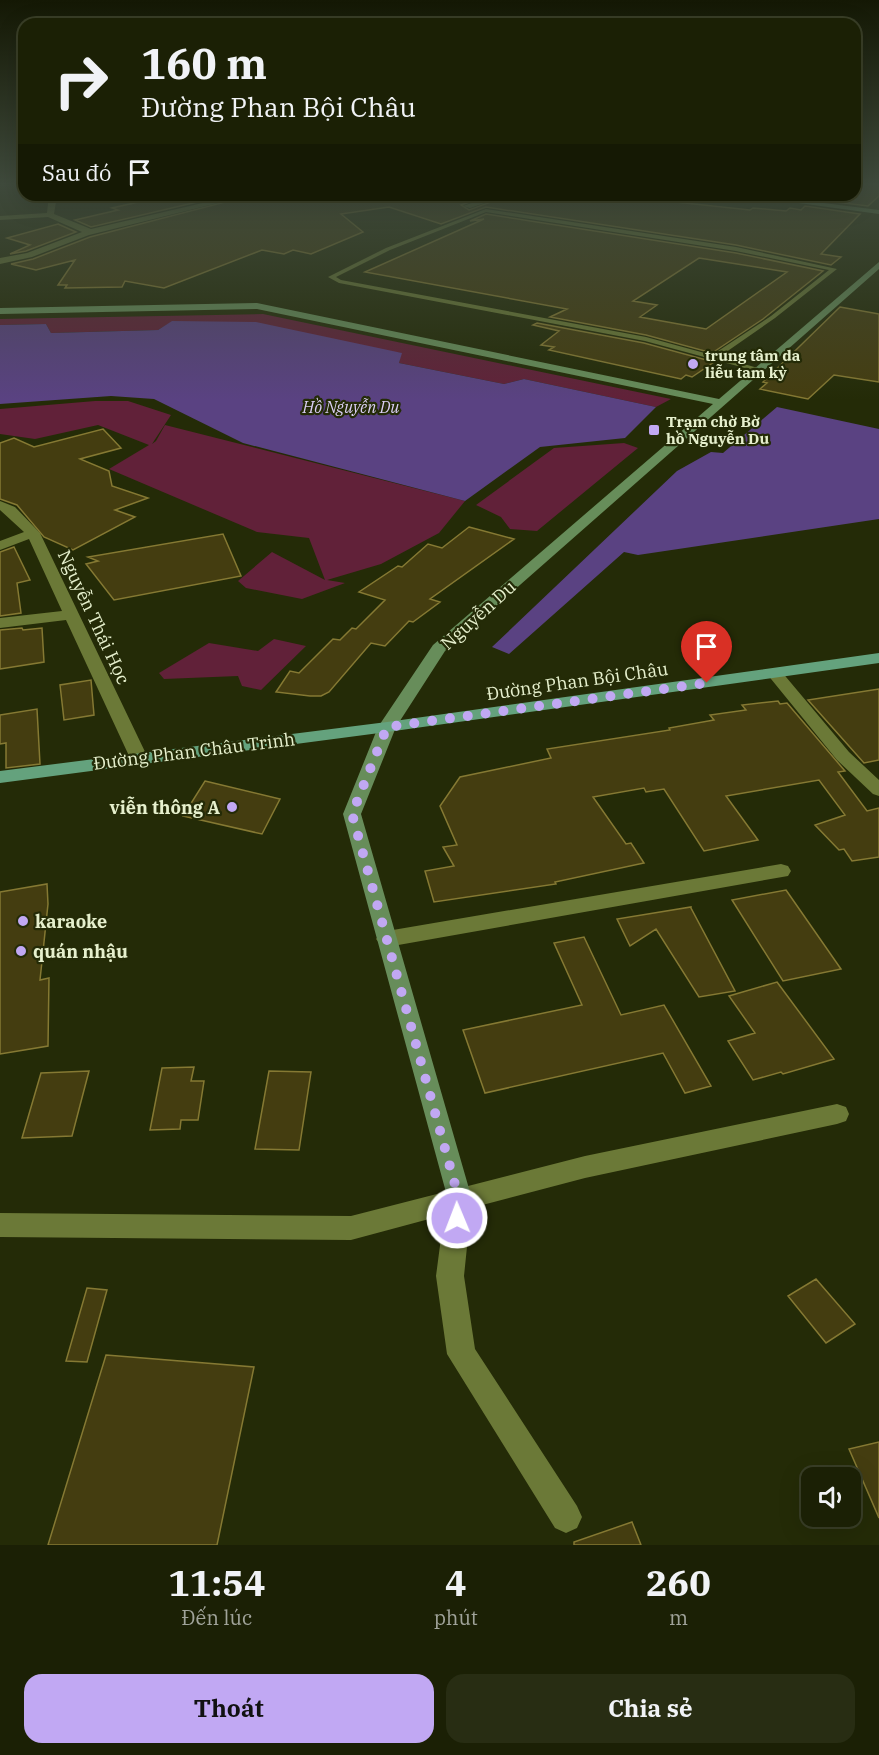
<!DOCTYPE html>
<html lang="vi">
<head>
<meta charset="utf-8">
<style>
  :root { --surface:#1b2005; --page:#282d13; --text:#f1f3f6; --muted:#a0a39a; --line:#393e27; --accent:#c1a8f3 }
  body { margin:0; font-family:"IBM Plex Serif",serif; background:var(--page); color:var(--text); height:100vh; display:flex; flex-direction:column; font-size:22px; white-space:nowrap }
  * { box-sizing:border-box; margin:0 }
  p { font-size:20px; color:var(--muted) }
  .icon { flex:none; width:33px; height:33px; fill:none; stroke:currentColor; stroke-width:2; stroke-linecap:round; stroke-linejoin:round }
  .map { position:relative; height:1545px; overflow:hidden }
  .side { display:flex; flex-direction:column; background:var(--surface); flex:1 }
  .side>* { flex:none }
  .hud { position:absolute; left:18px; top:18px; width:843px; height:183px; border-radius:18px; box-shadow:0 6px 24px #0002,0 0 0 2px var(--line); background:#1b2005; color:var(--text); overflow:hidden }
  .controls { position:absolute; left:801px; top:1467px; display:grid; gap:12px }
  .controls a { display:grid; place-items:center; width:60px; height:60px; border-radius:12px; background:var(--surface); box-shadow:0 6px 24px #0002,0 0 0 2px var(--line); font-size:30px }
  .pin { position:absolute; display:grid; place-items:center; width:51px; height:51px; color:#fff; margin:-62px -26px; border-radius:50% 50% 50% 0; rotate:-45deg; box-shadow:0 0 6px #0007 }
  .pin .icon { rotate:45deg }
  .me { position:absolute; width:66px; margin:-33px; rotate:359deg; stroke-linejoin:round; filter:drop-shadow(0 0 4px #0008) }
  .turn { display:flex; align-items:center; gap:21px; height:126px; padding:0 24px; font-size:27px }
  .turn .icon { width:78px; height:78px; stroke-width:2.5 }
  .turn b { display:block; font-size:42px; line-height:51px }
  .then { display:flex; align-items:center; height:57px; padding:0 24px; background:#0003; gap:12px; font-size:22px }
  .eta { display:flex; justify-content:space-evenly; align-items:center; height:102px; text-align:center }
  .eta b { font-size:36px; font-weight:800; line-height:42px }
  .button { display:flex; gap:12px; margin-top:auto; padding:12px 24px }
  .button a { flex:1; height:69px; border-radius:18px; background:var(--accent); color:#111; font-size:24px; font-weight:800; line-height:69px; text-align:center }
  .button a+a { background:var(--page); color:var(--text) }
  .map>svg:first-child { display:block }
</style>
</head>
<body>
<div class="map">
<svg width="879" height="1545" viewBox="0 0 879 1545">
  <rect width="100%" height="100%" fill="#242b07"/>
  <path fill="#612139" d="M263,314L671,399L656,407L524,379L504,384L399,363L401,353L173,321L158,330L51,333L46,324L0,325V319Z
    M95,401H128L171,415L152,444L156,441L165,425L465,501L439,533L381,564L327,580L345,583L302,599L246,588L238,581L272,552L325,580L309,538L257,532L109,469L149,445L98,425L35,439L0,434V409Z
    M624,443L638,448L537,531L510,529L501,517L476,505L554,448Z
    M274,639L306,646L261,690L242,686L238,676L164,679L159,673L209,643L258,651Z"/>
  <path fill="#5a4282" d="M172,321L256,322L402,353L399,363L504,384L524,379L656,407L625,438L540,447L465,501L243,443L154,399L111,396L0,404V325L46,324L51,333L158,330Z
    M777,407L879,429V519L638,555L624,552L509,654L492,647L677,471L711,452L723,453Z"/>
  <path fill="#443d10" stroke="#857933" stroke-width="1.5" fill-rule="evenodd" d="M862,184H879V196L868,206L811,199L815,195H855V189Z
    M170,195H227L91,227L75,220L118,210L112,208Z
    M252,195H489L461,205L469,210L510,195H610L750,210L753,208L786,211L790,208L801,210L805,206L860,214L821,254L841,257L831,265L736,245L486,207L441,224L389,207L341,214L363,232L311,254L293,250L284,254L262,250L164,288L125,281L122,287L65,288L67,285H58L75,260L36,270L11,264L33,259L90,237Z
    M486,214L736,253L823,271L763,319L712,353L646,335L550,317L567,309L365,272L484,219L470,221ZM699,258L787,272L706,329L640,317L657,305L633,301Z
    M58,224L76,232L26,251L10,254L30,245L7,238Z
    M840,307L879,314V382L834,375L808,399L760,389L767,383L763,382Z
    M537,323L644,343L714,362L692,377L686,375L681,379L549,350L554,347L541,345L559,331L533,325Z
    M103,429L121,448L80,459L109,471L112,486L148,498L115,510L135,517L73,550L44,537L17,505L0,499V443L14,438L34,447Z
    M469,527L514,539L430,599L440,602L413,622L409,621L385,646L371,643L329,692L321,696H310L276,692L290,671L299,673L333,639L340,640L352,628L356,629L385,600L359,592L398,566L402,567L428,544L442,548Z
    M223,534L241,576L114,600L86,564L98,561L88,557Z
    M14,547L30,580L17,583L21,613L0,616V552Z
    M22,628L23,630L42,628L44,662L0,669V630Z
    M91,680L94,715L64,720L60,685Z
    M879,689V760L864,763L808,700Z
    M778,701L780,704L787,703L845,771L838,772L867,811L879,808V857L852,861L844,849L839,850L815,825L845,815L819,780L726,796L758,840L704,851L664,789L646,792L644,788L593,797L626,844L631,843L644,863L555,882L556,884L434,902L425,871L454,866L443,847L457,845L440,806L460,777L551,758L547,749L670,730L669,728L714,720L710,715L746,710L742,705Z
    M37,709L40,764L6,768V743L0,744V715Z
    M205,781L280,799L262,834L183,816Z
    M47,884L48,904L40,980L49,978L48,1046L0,1054V892Z
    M786,890L841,969L783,981L732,900Z
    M691,907V908L735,991L699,997L656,929L630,946L617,919Z
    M584,937L621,1015L664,1005L711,1086L685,1093L663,1053L485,1093L463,1030L582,1005L554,943Z
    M777,982L834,1059L783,1074L781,1072L753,1080L728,1041L755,1033L729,996Z
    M194,1067L191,1081H204L198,1120H181L180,1129L150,1130L162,1068Z
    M89,1071L72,1136L22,1138L41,1073Z
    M269,1071L311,1072L299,1150L255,1149Z
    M816,1279L855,1324L826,1343L788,1296Z
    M87,1288L107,1290L87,1362L66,1361Z
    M106,1355L254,1367L217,1545H48Z
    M879,1442V1518L849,1449Z
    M632,1522L641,1545H574V1542Z"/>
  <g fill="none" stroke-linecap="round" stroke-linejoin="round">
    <path fill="#6b7937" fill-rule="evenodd" d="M486,209L736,247L837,269L775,318L719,357L758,368V370L756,371L645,341L339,283L328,277L386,248ZM486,212L736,251L829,270L771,316L712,355L646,337L341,280L336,277L390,250Z"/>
    <path fill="#6b7937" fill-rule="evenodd" d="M49,195H57L54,214L91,229L237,195H250L89,235L32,257L0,264V258L27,253L82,232L48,217L0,220V216L47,213Z
      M496,195H508L470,208L463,206Z
      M0,501L15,507L40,533L148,758L145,762L139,763L130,758L66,620L0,628V618L62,611L29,539L0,550V541L24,532L0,510Z
      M775,669L781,671L849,752L879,780V796L873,794L837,760L767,674Z
      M781,864L788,866L791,871L788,876L387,947L380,944L376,939L380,934L387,931Z
      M837,1104L846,1107L849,1114L846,1121L837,1124L585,1178L471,1208L464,1276L475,1349L577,1506L582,1517L577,1528L566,1533L555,1528L447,1354L436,1276L444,1215L351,1240L0,1237V1213L351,1216L585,1156Z"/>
    <path fill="#678d5a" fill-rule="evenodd" d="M740,195H761L879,210V214Z
      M879,262V269L445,651L396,727L361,814L472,1199L468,1207L459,1211L450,1207L343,814L378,727L433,645L713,404L257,309L0,314V308L257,303L719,399Z"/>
    <path fill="#64a27d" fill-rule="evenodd" d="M879,653V663L387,732L0,783V771L387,722Z"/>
  </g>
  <linearGradient id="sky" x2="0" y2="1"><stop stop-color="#141804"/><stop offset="0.46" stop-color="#3f4a3c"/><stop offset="1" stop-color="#3f4a3c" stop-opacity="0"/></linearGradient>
  <rect width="879" height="400" fill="url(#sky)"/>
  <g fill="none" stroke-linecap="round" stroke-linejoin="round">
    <path stroke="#c1a8f3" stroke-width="10" stroke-dasharray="0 18" d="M457,1218L459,1199L352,814L387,727L707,683"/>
  </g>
  <g fill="#c1a8f3" stroke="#242b07" stroke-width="2">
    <circle cx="693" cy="364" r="6"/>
    <rect x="648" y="424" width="12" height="12" rx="3"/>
    <circle cx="232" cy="807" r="6"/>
    <circle cx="23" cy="921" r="6"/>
    <circle cx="21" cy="951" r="6"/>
  </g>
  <g text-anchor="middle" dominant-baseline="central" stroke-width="4.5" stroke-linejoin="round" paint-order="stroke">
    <g font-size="15" font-weight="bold" fill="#e6f0cd" stroke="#242b07" text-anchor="start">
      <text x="705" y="355">trung tâm da<tspan x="705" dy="17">liễu tam kỳ</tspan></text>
      <text x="666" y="421">Trạm chờ Bờ<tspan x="666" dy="17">hồ Nguyễn Du</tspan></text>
    </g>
    <g font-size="16" font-style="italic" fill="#dbcff5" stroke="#242b07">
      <text x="351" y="407">Hồ Nguyễn Du</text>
    </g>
    <g font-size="18" fill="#e6f0cd" stroke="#242b07">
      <text transform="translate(478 615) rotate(-42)">Nguyễn Du</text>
      <text transform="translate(94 617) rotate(65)">Nguyễn Thái Học</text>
      <text transform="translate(577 681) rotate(-8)">Đường Phan Bội Châu</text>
      <text transform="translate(194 751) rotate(-7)">Đường Phan Châu Trinh</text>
    </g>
    <g font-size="18" font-weight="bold" fill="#e6f0cd" stroke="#242b07" text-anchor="start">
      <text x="220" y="807" text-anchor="end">viễn thông A</text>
      <text x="35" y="921">karaoke</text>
      <text x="33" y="951">quán nhậu</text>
    </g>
  </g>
</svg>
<div class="controls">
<a><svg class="icon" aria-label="sound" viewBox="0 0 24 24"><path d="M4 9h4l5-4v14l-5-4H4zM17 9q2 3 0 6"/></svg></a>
</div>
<div class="pin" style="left:707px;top:683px;background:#d93025"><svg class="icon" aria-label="arrive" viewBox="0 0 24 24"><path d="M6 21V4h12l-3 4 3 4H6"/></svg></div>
<svg class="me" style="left:457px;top:1218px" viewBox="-20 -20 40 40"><circle r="17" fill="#c1a8f3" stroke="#fff" stroke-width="3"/><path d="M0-11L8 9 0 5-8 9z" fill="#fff"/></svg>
<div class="hud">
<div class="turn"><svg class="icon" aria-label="right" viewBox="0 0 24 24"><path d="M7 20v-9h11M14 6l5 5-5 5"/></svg><div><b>160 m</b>Đường Phan Bội Châu</div></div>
<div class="then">Sau đó<svg class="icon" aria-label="arrive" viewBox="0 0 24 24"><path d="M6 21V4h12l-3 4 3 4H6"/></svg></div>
</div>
</div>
<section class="side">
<div class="eta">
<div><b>11:54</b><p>Đến lúc</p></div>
<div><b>4</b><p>phút</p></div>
<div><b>260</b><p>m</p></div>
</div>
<div class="button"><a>Thoát</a><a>Chia sẻ</a></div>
</section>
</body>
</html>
